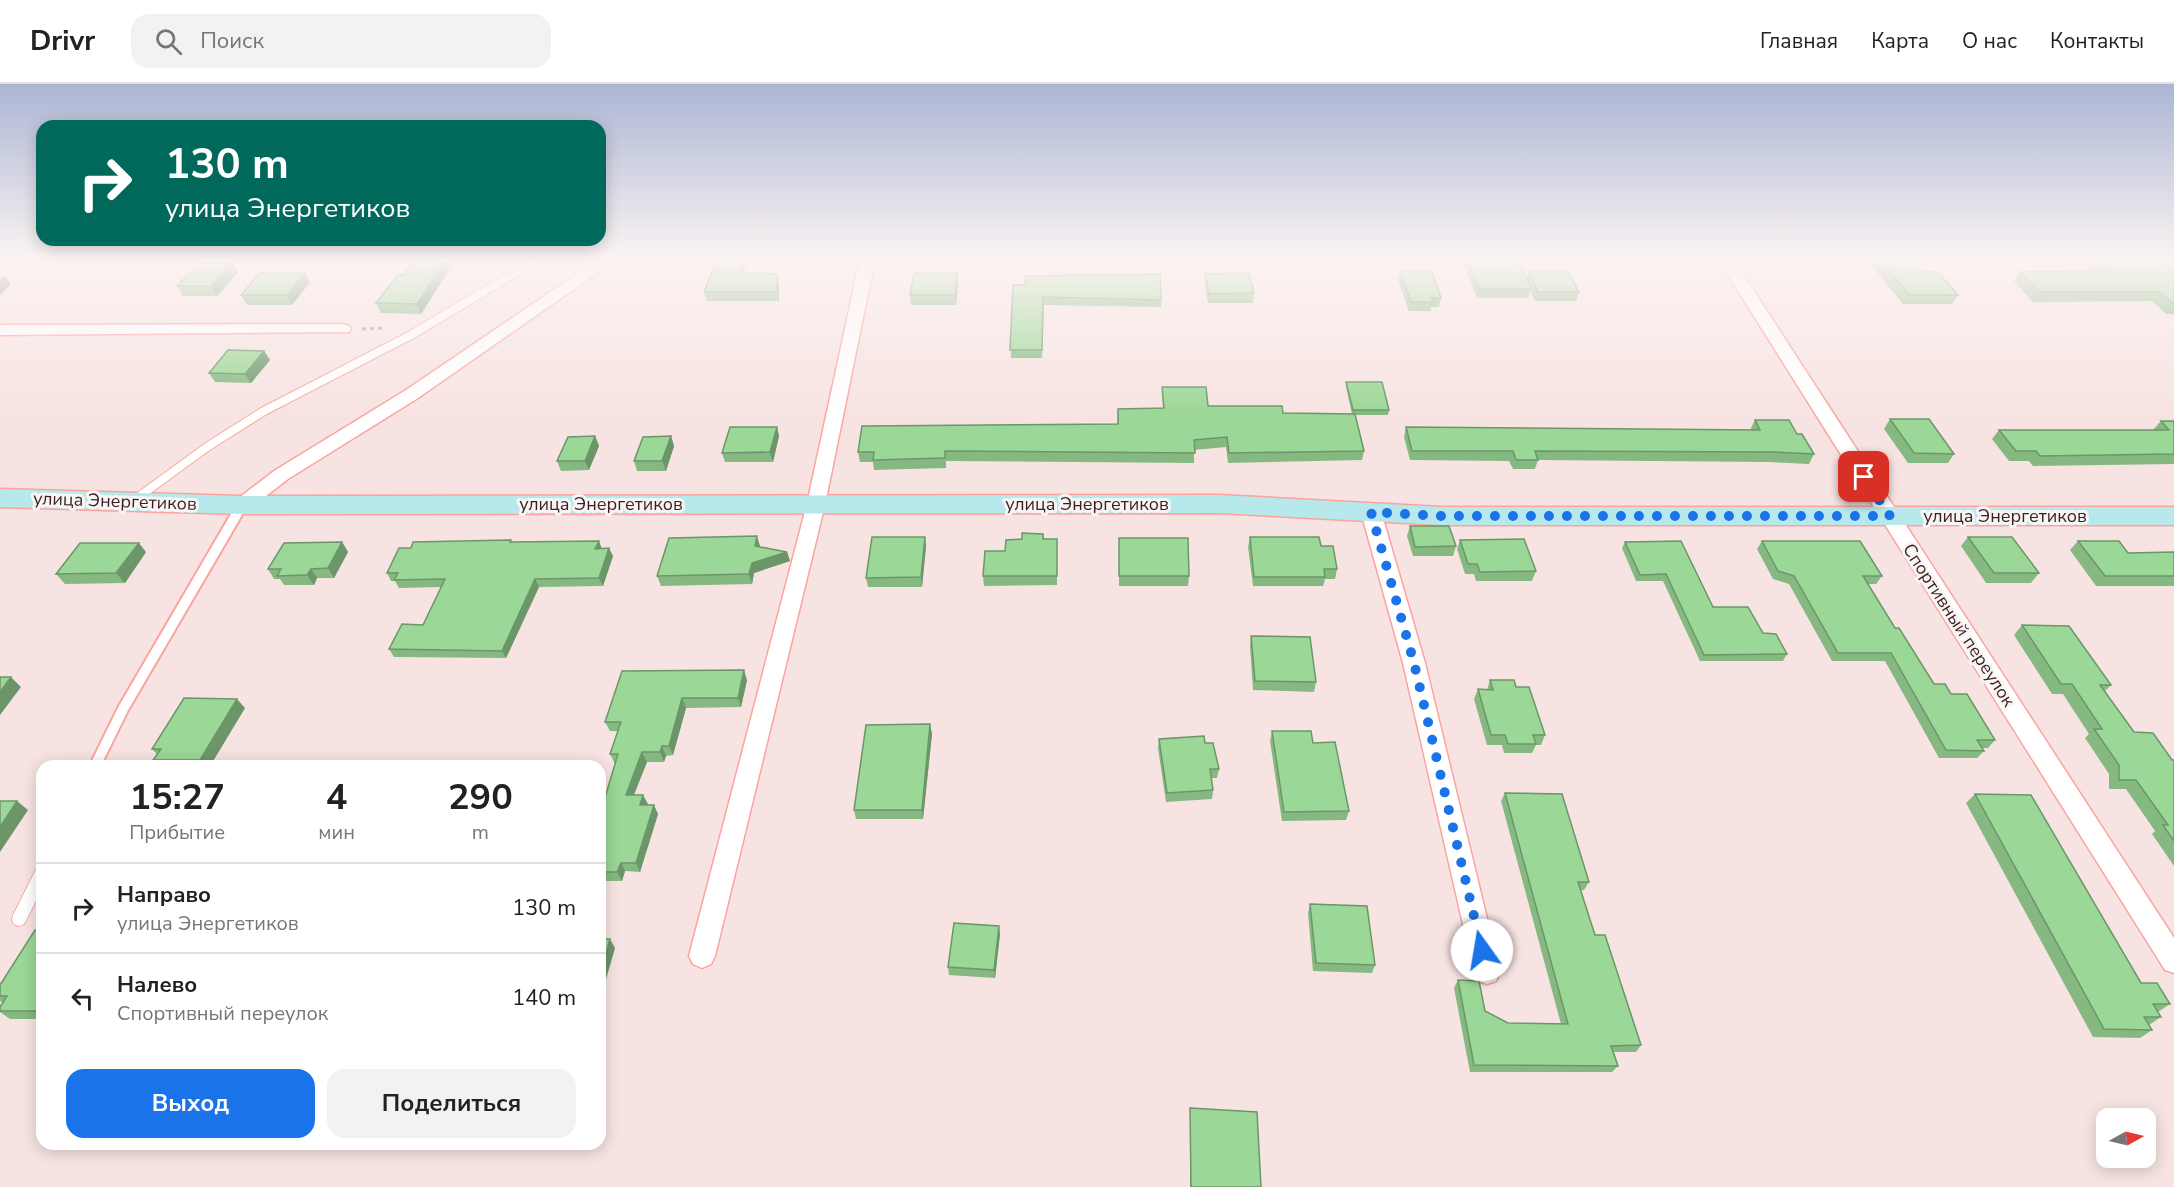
<!DOCTYPE html>
<html lang="ru">
<head>
<meta charset="utf-8">
<style>
  :root { --surface:#fff; --page:#f2f2f2; --text:#222; --muted:#767676; --line:#e0e0e0; --accent:#1a73e8 }
  body { margin:0; font-family:"Nunito Sans",sans-serif; background:var(--page); color:var(--text); height:100vh; display:flex; flex-direction:column; font-size:22px; white-space:nowrap }
  * { box-sizing:border-box; margin:0 }
  p { font-size:20px; color:var(--muted) }
  .icon { flex:none; width:33px; height:33px; fill:none; stroke:currentColor; stroke-width:2; stroke-linecap:round; stroke-linejoin:round }
  .map { position:relative; flex:1; overflow:hidden }
  .details { position:absolute; left:36px; top:676px; width:570px; height:390px; display:flex; flex-direction:column; background:var(--surface); border-radius:18px; box-shadow:0 3px 15px #0003 }
  .details>* { flex:none }
  .guide { position:absolute; left:36px; top:36px; width:570px; height:126px; border-radius:18px; box-shadow:0 3px 15px #0003; background:#00695c; color:#fff; overflow:hidden }
  .needle { width:39px; rotate:82deg }
  .tools { position:absolute; left:2096px; top:1024px; display:grid; gap:12px }
  .tools a { display:grid; place-items:center; width:60px; height:60px; border-radius:12px; background:var(--surface); box-shadow:0 3px 15px #0003; font-size:30px }
  .pin { position:absolute; display:grid; place-items:center; width:51px; height:51px; color:#fff; margin:-26px; border-radius:12px; box-shadow:0 3px 9px #0006 }
  .me { position:absolute; width:66px; margin:-33px; rotate:347deg; stroke-linejoin:round; filter:drop-shadow(0 0 4px #0008) }
  .turn { display:flex; align-items:center; gap:21px; height:126px; padding:0 30px; font-size:27px }
  .turn .icon { width:78px; height:78px; stroke-width:2.5 }
  .turn b { display:block; font-size:42px; line-height:51px }
  .eta { display:flex; justify-content:space-evenly; align-items:center; height:102px; text-align:center }
  .eta b { font-size:36px; font-weight:700; line-height:42px }
  .primary-button { display:flex; gap:12px; margin-top:auto; padding:12px 30px }
  .primary-button a { flex:1; height:69px; border-radius:18px; background:var(--accent); color:#fff; font-size:24px; font-weight:700; line-height:69px; text-align:center }
  .primary-button a+a { background:var(--page); color:var(--text) }
  ul { padding:0; list-style:none }
  li { display:flex; align-items:center; gap:18px; height:90px; padding:0 30px; border-top:2px solid var(--line) }
  li div { flex:1 }
  li b { display:block; font-size:22px }
  li em { font-style:normal }
  header { display:flex; align-items:center; gap:36px; box-sizing:border-box; height:84px; padding:0 30px; background:var(--surface); border-bottom:2px solid var(--line) }
  header strong { font-size:28px }
  nav { display:flex; gap:33px; margin-inline-start:auto; font-size:21px }
  .search { width:420px; height:54px; background:var(--page); display:flex; align-items:center; gap:15px; box-sizing:border-box; padding:0 21px; border-radius:18px; color:var(--muted); font-size:22px }
  .map>svg:first-child { display:block }
</style>
</head>
<body>
<header>
<strong>Drivr</strong>
<div class="search"><svg class="icon" aria-label="search" viewBox="0 0 24 24"><circle cx="10" cy="10" r="6"/><path d="M15 15l6 6"/></svg>Поиск</div>
<nav><a>Главная</a><a>Карта</a><a>О нас</a><a>Контакты</a></nav>
</header>
<div class="map">
<svg width="2174" height="1103" viewBox="0 0 2174 1103">
  <rect width="100%" height="100%" fill="#f7e4e2"/>
  <g fill="none" stroke-linecap="round" stroke-linejoin="round">
    <g stroke="#fda39e" stroke-width="10">
      <path id="lane-far2" d="M133,417L207,363L264,327L411,251L522,185L543,175"/>
    </g>
    <g stroke="#fda39e" stroke-width="14">
      <path id="lane-far1" d="M95,682L123,625L242,421"/>
    </g>
    <g stroke="#fda39e" stroke-width="16">
      <path id="lane" d="M19,835L42,789"/>
    </g>
    <g stroke="#fda39e" stroke-width="3">
      <path id="street" d="M599,175H617L418,314L288,395L249,425L242,427L235,425L233,421L235,417L274,387L406,306Z
        M799,175H1302L1295,180H874L825,420L715,872L711,880L702,884L693,880L689,872L807,420L859,180H806Z
        M1718,175H1733L2174,854V889L2165,886Z
        M343,240L349,242L351,245L349,248L0,251V241Z
        M1371,422L1378,423L1381,428L1425,579L1500,888L1496,897L1487,900L1478,897L1474,888L1403,579L1361,428L1364,423Z"/>
    </g>
    <g stroke="#fda39e" stroke-width="3">
      <path id="secondary" d="M0,405L242,412L1219,411L1442,423H2174V441H1442L1219,429L242,430L0,423Z"/>
    </g>
    <path stroke="#b09795" stroke-width="3" stroke-dasharray="4 4" stroke-linecap="butt" d="M362,245L384,244"/>
    <use href="#lane-far2" stroke="#fff" stroke-width="8"/>
    <use href="#lane-far1" stroke="#fff" stroke-width="10"/>
    <use href="#lane" stroke="#fff" stroke-width="14"/>
    <use href="#street" fill="#fff" fill-rule="evenodd"/>
    <use href="#secondary" fill="#b6e8ec" fill-rule="evenodd"/>
  </g>
  <path fill="#85b981" d="M415,175H456L421,230L381,229L376,219L404,191Z
    M717,175H748L743,188L779,199V217H707L704,208Z
    M1461,175H1518L1526,194L1528,187L1579,208L1576,217H1535L1530,207L1528,214H1477Z
    M1866,175H1911L1922,188L1958,211L1952,220H1903Z
    M2082,175H2160L2174,188V231L2172,230H2166L2152,217L2033,218L2014,197L2020,188L2094,187Z
    M1400,187L1441,214L1439,223H1431V227H1409L1398,196Z
    M238,188L217,212H183L177,202Z
    M1205,190L1254,209L1253,219H1208L1205,199Z
    M310,198L292,221H247L241,211Z
    M958,198L956,221H911L910,211Z
    M1013,201L1161,216V223L1044,221L1042,274H1011Z
    M264,267L270,276L251,299L215,298L209,289Z
    M1346,298L1389,326L1388,331H1355L1364,367L1362,376L1228,379L1226,363L1194,366V379L946,377V384L874,386L873,378H860L858,368L1118,340V325L1163,324L1162,303L1208,322L1283,329L1352,330L1346,303Z
    M1890,335L1954,370L1948,379H1908L1884,345Z
    M1755,336L1797,350L1814,370L1809,380L1768,378L1538,376L1535,385H1513L1509,377L1410,376L1404,353L1406,343L1750,346Z
    M2161,337H2174V380L2033,382L2029,377H2009L1992,355L1999,346H2153Z
    M777,343L779,352L773,378H725L722,369Z
    M595,352L599,362L589,386L561,387L557,377Z
    M671,352L674,362L666,387H637L634,377Z
    M1410,442L1456,462L1453,472H1413L1407,452Z
    M1043,450L1044,455H1057V501L984,502L983,492L1005,467L1022,455Z
    M925,453L926,462L922,503H868L866,494Z
    M1250,453L1321,462L1337,485L1335,495H1325L1323,502H1253L1248,463Z
    M1968,453L2039,489L2031,499H1986L1961,462Z
    M1119,454L1189,492L1188,502H1119Z
    M1460,456L1536,487L1532,497H1476L1474,490H1465L1457,465Z
    M1762,457L1882,492L1876,500H1868L1895,544L1934,600L1951,610L1995,656L1988,664H1982L1984,667L1977,674H1939L1885,577H1832L1789,500L1773,495L1757,465Z
    M2078,457L2128,469L2174,468V502H2096L2070,466Z
    M342,458L348,468L334,494H317L314,501H284L280,495H274L268,485Z
    M512,458L602,465L613,472L603,502L539,503L506,574L394,573L389,565L423,541L441,503L399,504L395,497H391L387,489L411,464Z
    M1625,458L1713,523L1763,549L1787,570L1783,577H1700L1663,497H1636L1622,464Z
    M760,462V463L787,468L790,477L754,489L752,500L661,502L657,492Z
    M146,468L125,499L65,500L56,490Z
    M2022,541L2111,601L2105,607L2134,648L2172,676H2174V782L2152,750L2155,747L2126,705H2109V690L2085,654L2089,650L2063,610H2052L2014,551Z
    M1251,552L1316,598L1314,608L1253,606L1250,562Z
    M622,587L747,596L741,623L686,624L673,671L666,672L664,678H647L634,711H643L647,721L658,730L640,788L625,787L622,797H600V720H603L615,680L610,670L618,647H610L605,638Z
    M1490,596L1516,603L1545,651L1541,661H1536L1532,669H1504L1502,661H1487L1474,615L1478,605L1487,606Z
    M245,624L210,682H160L153,676L157,670L152,665Z
    M930,640L932,650L923,735H856L854,726Z
    M1272,647L1313,659L1349,727L1346,736L1282,737L1270,657Z
    M1159,655L1205,659L1219,685L1217,694H1211L1213,706L1212,715L1166,718L1158,664Z
    M1505,709L1589,798L1584,806H1580L1595,851L1641,961L1636,968H1614L1618,982L1612,988H1470L1454,904L1458,896L1485,927L1508,939L1561,940L1501,717Z
    M1975,710L2141,899L2170,920L2158,928L2161,933L2149,941L2152,946L2140,954L2093,953L1966,719Z
    M1310,820L1375,881L1372,889L1313,887L1308,829Z
    M42,847V935H10L0,928V923L3,919L0,917V901Z
    M1000,850L995,894L949,891L948,883Z
    M1190,1024L1261,1103H1190Z"/>
  <path fill="#6c9669" d="M446,175H456L421,230L417,220Z
    M743,175H748L740,197L738,188Z
    M232,179L238,188L217,212L211,202Z
    M305,189L310,198L292,221L287,211Z
    M957,189L958,198L956,221L955,211Z
    M777,190L779,199V217L777,208Z
    M4,191L11,200L0,211V195Z
    M264,267L270,276L251,299L245,290Z
    M777,343L779,352L773,378L770,368Z
    M595,352L599,362L589,386L585,377Z
    M671,352L674,362L666,387L662,377Z
    M757,452L760,462L758,471L755,462Z
    M925,453L926,462L922,503L921,493Z
    M599,457L602,465H595Z
    M342,458L348,468L334,494L328,484Z
    M139,459L146,468L125,499L116,489Z
    M609,464L613,472L603,502L599,494Z
    M787,468L790,477L754,489L752,500L749,490L752,479Z
    M311,485L317,494L314,501L307,491Z
    M535,495L539,503L506,574L502,567Z
    M744,586L747,596L741,623L738,614Z
    M11,593L21,603L0,631V608Z
    M682,614L686,624L673,671L669,662Z
    M237,615L245,624L210,682H206L200,676Z
    M930,640L932,650L923,735L922,726Z
    M662,662L666,672L664,678L660,668Z
    M642,668L647,678L630,720L626,711Z
    M643,711L648,720L644,730L640,721Z
    M17,717L28,726L0,768V743Z
    M654,721L658,730L640,788L636,779Z
    M621,779L625,787L622,797L617,788Z
    M999,842L1000,850L995,894L994,886Z
    M600,845L603,850L600,858Z
    M610,855L615,864L600,916V890Z
    M42,917V931L36,927Z"/>
  <path fill="#9bd796" stroke="#6c9669" stroke-width="1.5" d="M415,175H446L417,220L376,219L398,191H404Z
    M717,175H743L738,188L777,190V208H704Z
    M1467,175H1518L1531,205H1479Z
    M1879,175H1911L1922,188H1938L1958,211H1909Z
    M2098,175H2160L2174,188V220L2159,208H2040L2020,188L2110,186Z
    M199,179H232L211,202H177Z
    M1400,187H1432L1441,214H1431L1433,218H1411Z
    M1528,187H1568L1579,208H1538Z
    M260,189H305L287,211H241Z
    M914,189H957L955,211H910Z
    M1249,189L1254,209L1209,210L1205,190Z
    M1160,190L1161,216L1043,213L1042,266H1010L1013,201H1025L1026,192Z
    M228,266L264,267L245,290L209,289Z
    M1346,298H1382L1389,326H1353Z
    M1162,303H1206L1208,322H1282L1283,329L1355,330L1364,367L1229,369L1227,353L1194,356L1195,369L945,367V374L873,376L874,368H858L862,342L1118,340V325L1164,324Z
    M1890,335H1929L1954,370L1914,369Z
    M1755,336H1789L1797,350H1802L1814,370L1773,368L1535,367L1538,376H1516L1513,367H1412L1406,343L1760,346Z
    M2161,337H2174V370L2040,372L2036,367H2016L1999,346H2169Z
    M730,343H777L770,368L722,369Z
    M595,352L585,377H557L568,353Z
    M671,352L662,377H634L643,353Z
    M1410,442H1449L1456,462L1415,463Z
    M1022,449L1043,450V455H1057V492H983L985,467H1005L1006,456L1022,455Z
    M757,452L755,462L787,468L752,479L749,490L657,492L669,454Z
    M872,453H925L921,493L866,494Z
    M1250,453H1319L1321,462H1333L1337,485H1324L1325,493H1254Z
    M1968,453H2012L2039,489H1994Z
    M1119,454H1188L1189,492H1119Z
    M1524,455L1536,487L1480,488L1477,480H1468L1460,456Z
    M511,456L510,458L599,457L595,465L609,464L599,494L535,495L502,567L389,565L402,540L423,541L445,495L394,496L398,489H387L399,464H411L413,458Z
    M1681,457L1713,523H1748L1763,549L1776,550L1787,570L1704,571L1666,490L1640,491L1625,458Z
    M1762,457H1860L1882,492H1863L1895,544H1899L1934,600H1945L1951,610H1967L1995,656H1977L1984,667L1946,666L1891,569H1838L1794,492L1778,487Z
    M2078,457H2119L2128,469L2174,468V492H2105Z
    M342,458L328,484L311,485L307,491L277,492L281,485H268L284,459Z
    M80,459H139L116,489L56,490Z
    M2022,541L2069,542L2111,601H2100L2134,648L2153,649L2172,676H2174V757L2163,741H2168L2136,696H2119V681L2094,645H2102L2072,600H2061Z
    M1251,552L1310,553L1316,598L1255,597Z
    M744,586L738,614H682L669,662H662L660,668H642L626,711H643L640,721H654L636,779H621L617,788H600V720H603L618,670H610L621,638H605L622,587Z
    M0,593H11L0,608Z
    M1490,596H1514L1516,603H1529L1545,651H1533L1536,660H1508L1505,651H1491L1478,605L1493,606Z
    M184,614L237,615L200,676H153L161,665H152Z
    M930,640L922,726H854L866,641Z
    M1272,647H1311L1313,659L1335,658L1349,727L1284,728Z
    M1204,652L1205,659H1213L1219,685H1210L1213,706L1167,709L1159,655Z
    M1505,709L1562,710L1589,798H1578L1595,851H1605L1641,961L1611,962L1618,982L1474,981L1458,896L1479,897L1485,927L1508,939L1568,940Z
    M1975,710L2031,711L2141,899H2157L2170,920H2153L2161,933H2144L2152,946L2104,945Z
    M0,717H17L0,743Z
    M1310,820L1367,822L1375,881L1316,879Z
    M954,839L999,842L994,886L948,883Z
    M35,846L42,847V917L36,927H0V923L7,912H0V901Z
    M600,855H610L600,890Z
    M1190,1024L1257,1028L1261,1103H1191Z"/>
  <linearGradient id="sky" x2="0" y2="1"><stop stop-color="#abb6d4"/><stop offset="0.53" stop-color="#fbf3f2"/><stop offset="1" stop-color="#fbf3f2" stop-opacity="0"/></linearGradient>
  <rect width="2174" height="330" fill="url(#sky)"/>
  <g fill="none" stroke-linecap="round" stroke-linejoin="round">
    <path stroke="#1a73e8" stroke-width="10" stroke-dasharray="0 18" d="M1482,866L1414,579L1371,428L1442,432H1890L1864,393"/>
  </g>
  <g text-anchor="middle" dominant-baseline="central" stroke-width="6" stroke-linejoin="round" paint-order="stroke">
    <g font-size="18" fill="#401d1c" stroke="#f6f6f6">
      <text transform="translate(115 417) rotate(2)">улица Энергетиков</text>
      <text x="601" y="420">улица Энергетиков</text>
      <text x="1087" y="420">улица Энергетиков</text>
      <text x="2005" y="432">улица Энергетиков</text>
      <text transform="translate(1959 541) rotate(57)">Спортивный переулок</text>
    </g>
  </g>
</svg>
<div class="tools">
<a><svg class="needle" viewBox="-14 -14 28 28"><path d="M0-13l5 13h-10z" fill="#e53935"/><path d="M0 13l5-13h-10z" fill="#767676"/></svg></a>
</div>
<div class="pin" style="left:1864px;top:393px;background:#d93025"><svg class="icon" aria-label="arrive" viewBox="0 0 24 24"><path d="M6 21V4h12l-3 4 3 4H6"/></svg></div>
<svg class="me" style="left:1482px;top:866px" viewBox="-20 -20 40 40"><circle r="19" fill="#fff"/><path d="M0-13L10 11 0 6-10 11z" fill="#1a73e8"/></svg>
<div class="guide">
<div class="turn"><svg class="icon" aria-label="right" viewBox="0 0 24 24"><path d="M7 20v-9h11M14 6l5 5-5 5"/></svg><div><b>130 m</b>улица Энергетиков</div></div>
</div>
<section class="details">
<div class="eta">
<div><b>15:27</b><p>Прибытие</p></div>
<div><b>4</b><p>мин</p></div>
<div><b>290</b><p>m</p></div>
</div>
<ul>
<li><svg class="icon" aria-label="right" viewBox="0 0 24 24"><path d="M7 20v-9h11M14 6l5 5-5 5"/></svg><div><b>Направо</b><p>улица Энергетиков</p></div><em>130 m</em></li>
<li><svg class="icon" aria-label="left" viewBox="0 0 24 24"><path d="M17 20v-9H6M10 6l-5 5 5 5"/></svg><div><b>Налево</b><p>Спортивный переулок</p></div><em>140 m</em></li>
</ul>
<div class="primary-button"><a>Выход</a><a>Поделиться</a></div>
</section>
</div>
</body>
</html>
